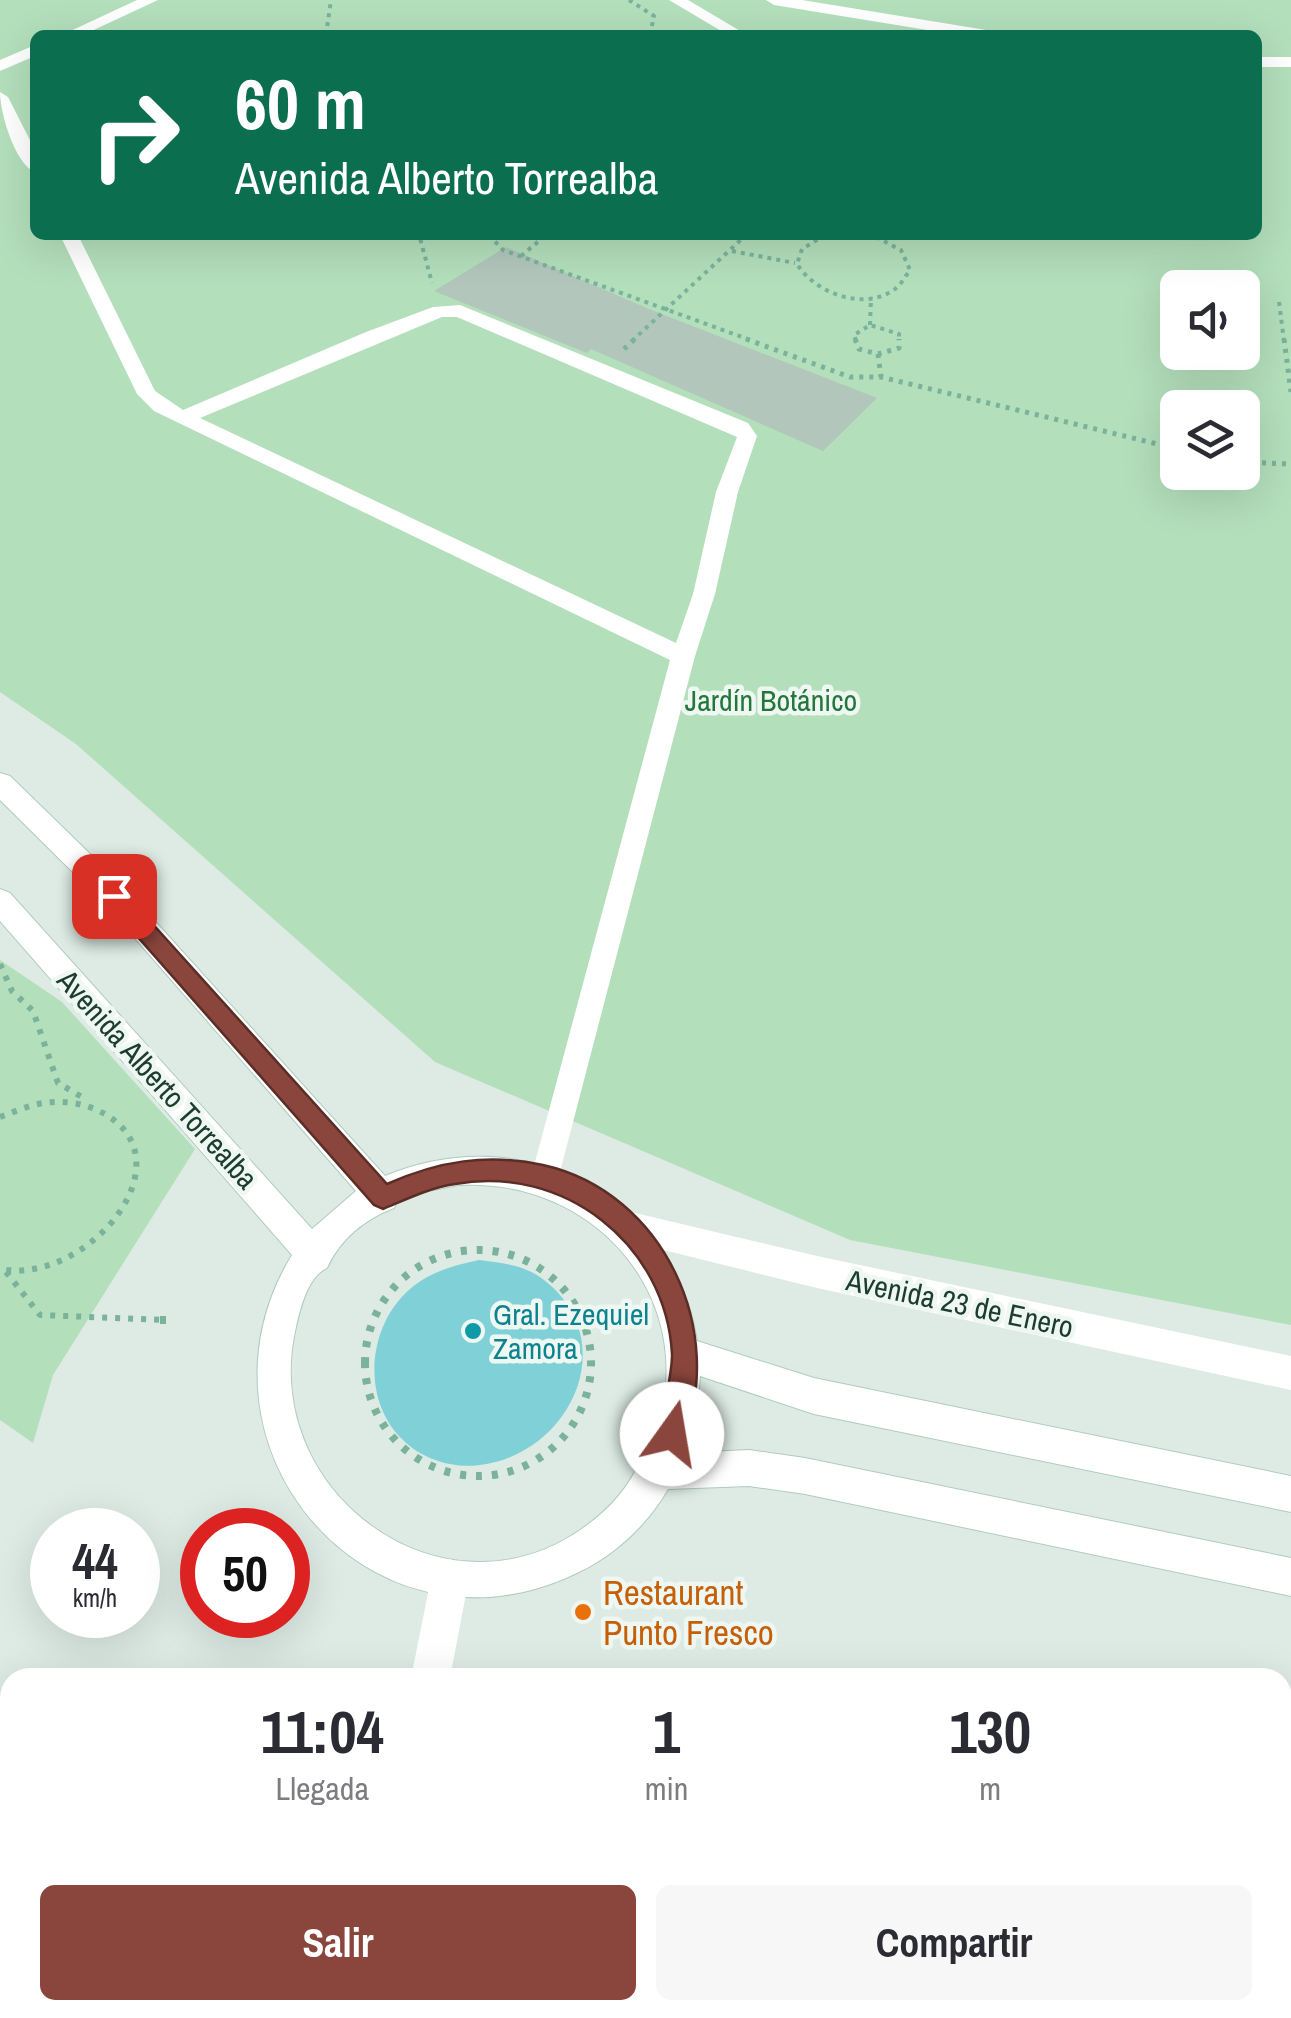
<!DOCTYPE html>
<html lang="es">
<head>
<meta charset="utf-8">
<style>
  :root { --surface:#fff; --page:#f7f7f7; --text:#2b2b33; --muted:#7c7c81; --accent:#8a453c }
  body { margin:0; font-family:"Archivo Narrow",sans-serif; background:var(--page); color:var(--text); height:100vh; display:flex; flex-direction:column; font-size:38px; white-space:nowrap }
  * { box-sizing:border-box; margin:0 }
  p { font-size:32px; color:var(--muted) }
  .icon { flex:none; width:55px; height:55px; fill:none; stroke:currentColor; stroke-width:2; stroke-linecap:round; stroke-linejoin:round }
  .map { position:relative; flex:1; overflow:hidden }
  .panel { position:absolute; left:0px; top:1668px; width:1292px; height:352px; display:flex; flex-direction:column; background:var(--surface); border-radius:30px 30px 0 0; box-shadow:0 10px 40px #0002 }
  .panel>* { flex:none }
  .hud { position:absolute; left:30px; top:30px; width:1232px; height:210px; border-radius:15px; box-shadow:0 10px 40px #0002; background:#0b6e4f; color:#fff; overflow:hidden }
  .tools { position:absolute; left:1160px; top:270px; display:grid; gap:20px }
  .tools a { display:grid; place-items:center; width:100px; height:100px; border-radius:15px; background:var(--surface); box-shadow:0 10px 40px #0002; font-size:50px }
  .speed { position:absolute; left:30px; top:1508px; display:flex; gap:20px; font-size:50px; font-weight:700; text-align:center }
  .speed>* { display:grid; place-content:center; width:130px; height:130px; border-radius:50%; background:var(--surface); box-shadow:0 10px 40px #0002; line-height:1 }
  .speed small { font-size:25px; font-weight:400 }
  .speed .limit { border:15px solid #d22; background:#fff; color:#111 }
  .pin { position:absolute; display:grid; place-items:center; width:85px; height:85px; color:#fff; margin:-42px; border-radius:20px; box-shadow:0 5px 15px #0006 }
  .me { position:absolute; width:110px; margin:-55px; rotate:13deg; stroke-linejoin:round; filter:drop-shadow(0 0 8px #0008) }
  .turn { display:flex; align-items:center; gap:35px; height:210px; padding:0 40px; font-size:45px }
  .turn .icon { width:130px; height:130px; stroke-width:2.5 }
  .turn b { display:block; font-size:70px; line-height:85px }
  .eta { display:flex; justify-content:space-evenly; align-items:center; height:170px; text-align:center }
  .eta b { font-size:60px; font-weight:800; line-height:70px }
  .cta { display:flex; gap:20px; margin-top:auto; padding:20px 40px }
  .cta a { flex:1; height:115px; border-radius:15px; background:var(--accent); color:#fff; font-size:40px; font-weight:800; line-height:115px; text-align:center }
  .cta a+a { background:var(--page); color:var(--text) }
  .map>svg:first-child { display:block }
</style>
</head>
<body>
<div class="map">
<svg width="1291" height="2018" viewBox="0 0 1291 2018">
  <rect width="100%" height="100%" fill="#ddebe4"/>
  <path fill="#b3dfbb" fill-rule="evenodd" d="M0,0H1291V1325L850,1240L435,1062L76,744L0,692ZM35,35H1258V235H35ZM1178,288H1242V352H1178ZM1178,408H1242V472H1178Z
    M0,960L62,1002L195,1149L53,1375L33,1443L0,1420Z"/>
  <path fill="#7fd1d7" d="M479,1260C502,1263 525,1265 544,1280C623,1341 571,1454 480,1465C453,1469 422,1459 403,1440C359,1398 368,1320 415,1285C435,1270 456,1265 479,1260Z"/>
  <path fill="#b2c6bc" d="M506,247L649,309L877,398L823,451L591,349L587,353L434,291Z"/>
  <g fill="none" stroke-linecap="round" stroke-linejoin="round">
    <g stroke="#afccbf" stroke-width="2">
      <path id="secondary" d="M0,773L10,776L125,888L385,1176C520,1119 673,1192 697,1341L814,1378L1291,1476V1512L814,1414L700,1376L697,1414L685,1453L749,1450L805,1458L1291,1558V1596L805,1494L749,1486L668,1489C644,1530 609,1560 566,1578C363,1665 179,1441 292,1255L0,921V889L10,893L312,1229L356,1191L105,904L0,800ZM458,1185C607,1177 713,1318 646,1457L641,1459C629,1488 609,1510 583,1528C443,1628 257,1491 296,1327C300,1309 308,1276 327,1268C340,1239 365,1219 394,1208L397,1202L418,1193Z"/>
    </g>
    <path stroke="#7ab29c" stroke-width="4" stroke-dasharray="4 5" stroke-linecap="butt" d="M629,0L654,16L650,35
      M326,35L331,0
      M427,235L420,238L432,283
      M489,235L503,250L753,341
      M825,235L802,249L797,264C815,293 864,312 895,289C901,285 906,275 910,270L901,250L872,235
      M732,251L795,263
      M521,256L546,235
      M1279,302L1284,341
      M870,325L871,297
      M632,341L746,235
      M856,341L854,335L870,325L899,334V341"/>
    <path stroke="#7ab29c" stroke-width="5" stroke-dasharray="4 6" stroke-linecap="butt" d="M746,339L850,377H881L1178,449
      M855,339L859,349L878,354L899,348V339
      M1284,339L1291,392
      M624,349L635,339
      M878,354L881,377
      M1242,462L1291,464"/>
    <path stroke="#7ab29c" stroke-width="6" stroke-dasharray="5 8" stroke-linecap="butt" d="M0,964L12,991L33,1011L58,1083L87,1100
      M0,1117C14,1112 29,1105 44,1103C62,1100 81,1103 97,1110C195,1155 90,1286 0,1269
      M6,1272L40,1315L167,1320"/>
    <path stroke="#7ab29c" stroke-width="8" stroke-dasharray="6 10" stroke-linecap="butt" d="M365 1363a113 113 0 1 1 226 0a113 113 0 1 1-226 0Z
      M160,1320H167"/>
    <path fill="#fff" fill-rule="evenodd" d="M137,0H158L83,35H62Z
      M669,0H688L747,35H728Z
      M766,0H802L986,30L994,35H958L774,5Z
      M35,45V56L0,71V60Z
      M1258,57H1291V67H1258Z
      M0,92L8,97L35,150V172C15,164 0,113 0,92Z
      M60,235H78L155,391L183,410L366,332L433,307L460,305L748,423L757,436L738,492L715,594L695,656L556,1187L546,1191L536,1187L531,1177L670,660L154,411L137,394ZM442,317H457L737,437L716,492L693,594L676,643L200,418Z"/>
    <path fill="#fff" fill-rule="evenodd" d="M631,1212L817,1256L1291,1356V1390L817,1288L631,1242L619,1238L615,1227L619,1216Z
      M450,1559L463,1565L469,1578L450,1678H411L431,1578L437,1565Z
      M356,2010H400L398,2018H354Z"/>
    <use href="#secondary" fill="#fff" fill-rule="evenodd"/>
  </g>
  <path fill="#8a453c" stroke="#5a2d27" stroke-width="2.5" d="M114,887L122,890L387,1184C438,1161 488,1153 543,1165C664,1192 728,1332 682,1443L672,1447L663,1443C656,1428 673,1378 672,1354C666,1244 563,1164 455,1184C429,1188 407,1199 383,1209L374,1205L107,902L104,896Z"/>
  <circle fill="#0f9aa8" stroke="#eef7f2" stroke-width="4" cx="473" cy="1331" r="10"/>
  <circle fill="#e8710a" stroke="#eef7f2" stroke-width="4" cx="583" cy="1612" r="10"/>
  <g text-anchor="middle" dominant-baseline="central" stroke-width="9" stroke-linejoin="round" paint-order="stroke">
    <g font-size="30" fill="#24773c" stroke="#eef7f2">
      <text x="771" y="700">Jardín Botánico</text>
    </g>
    <g font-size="30" fill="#1d3c31" stroke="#eef7f2">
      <text transform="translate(158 1079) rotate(48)">Avenida Alberto Torrealba</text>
      <text transform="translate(960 1303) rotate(12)">Avenida 23 de Enero</text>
    </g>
    <g font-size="30" fill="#0d838f" stroke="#eef7f2" text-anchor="start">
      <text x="493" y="1314">Gral. Ezequiel<tspan x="493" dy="34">Zamora</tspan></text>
    </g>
    <g font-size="35" fill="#c56008" stroke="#eef7f2" text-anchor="start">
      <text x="603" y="1592">Restaurant<tspan x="603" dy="40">Punto Fresco</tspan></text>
    </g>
  </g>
</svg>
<div class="tools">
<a><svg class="icon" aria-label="sound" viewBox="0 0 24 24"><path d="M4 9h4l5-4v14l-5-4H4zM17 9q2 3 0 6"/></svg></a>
<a><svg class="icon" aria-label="layers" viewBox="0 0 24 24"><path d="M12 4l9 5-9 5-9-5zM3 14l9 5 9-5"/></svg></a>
</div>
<div class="speed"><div>44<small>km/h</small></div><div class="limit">50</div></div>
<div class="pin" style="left:114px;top:896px;background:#d93025"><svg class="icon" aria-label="arrive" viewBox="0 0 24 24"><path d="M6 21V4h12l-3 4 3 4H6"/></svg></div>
<svg class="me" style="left:672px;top:1434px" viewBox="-20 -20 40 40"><circle r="19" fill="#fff"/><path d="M0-13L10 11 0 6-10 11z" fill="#8a453c"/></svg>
<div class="hud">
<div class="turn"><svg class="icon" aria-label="right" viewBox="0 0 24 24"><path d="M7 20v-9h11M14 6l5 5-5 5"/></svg><div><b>60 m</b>Avenida Alberto Torrealba</div></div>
</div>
<section class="panel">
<div class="eta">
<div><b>11:04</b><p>Llegada</p></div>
<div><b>1</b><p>min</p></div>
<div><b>130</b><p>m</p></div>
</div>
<div class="cta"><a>Salir</a><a>Compartir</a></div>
</section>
</div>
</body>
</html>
